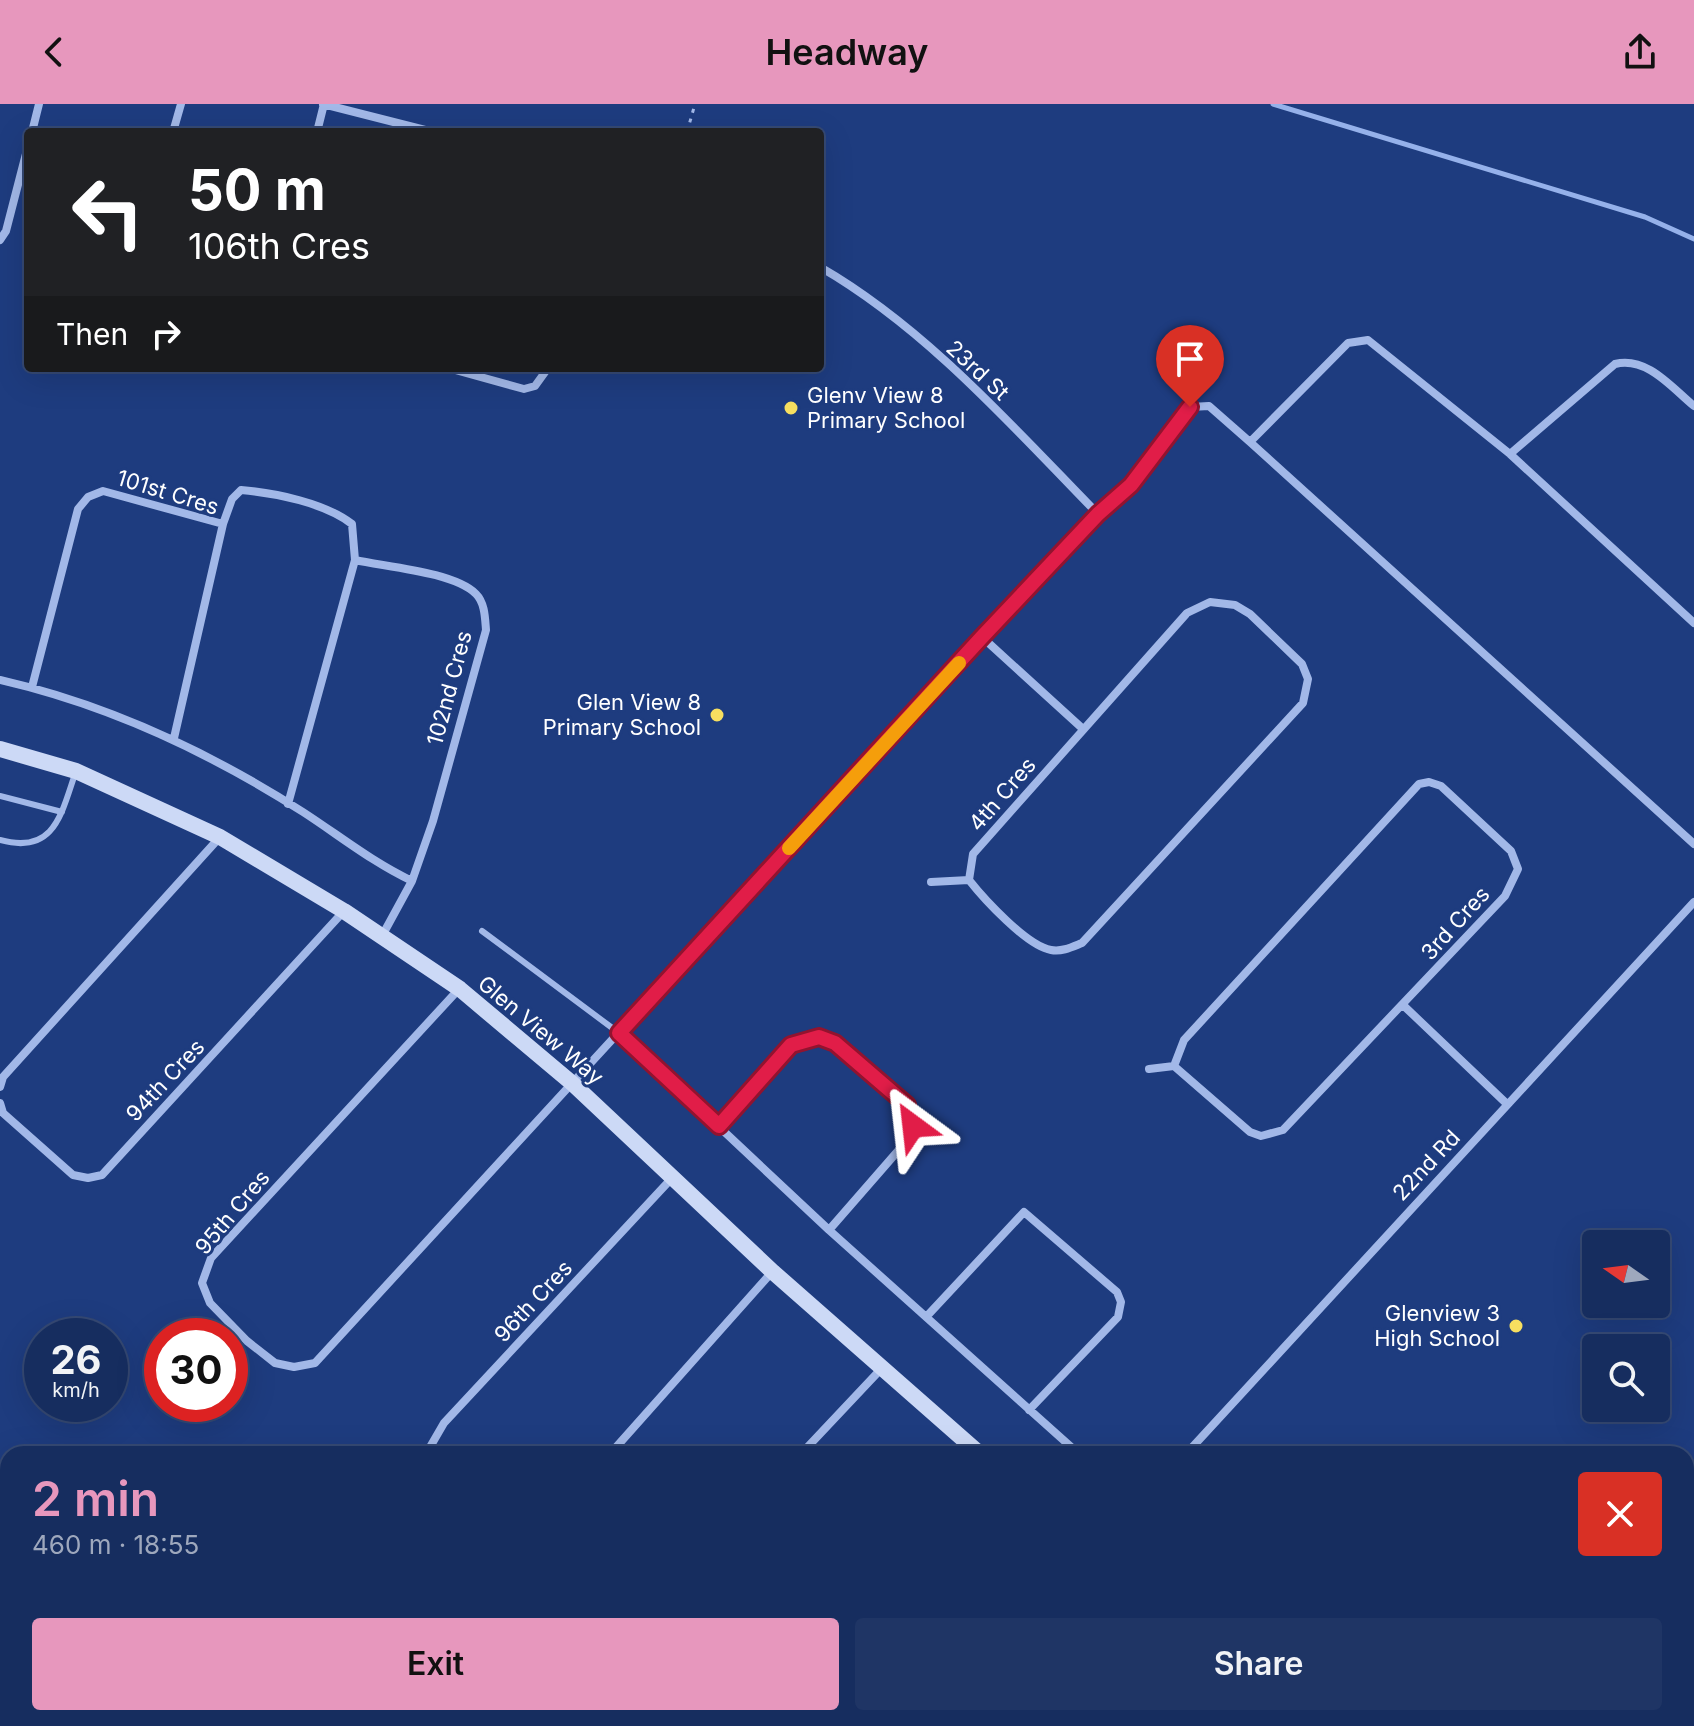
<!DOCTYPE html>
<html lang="en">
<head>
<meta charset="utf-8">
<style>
  :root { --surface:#162d5f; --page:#1f3565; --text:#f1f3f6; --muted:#9ea8bd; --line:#354974; --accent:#e797bd }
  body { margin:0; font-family:Inter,sans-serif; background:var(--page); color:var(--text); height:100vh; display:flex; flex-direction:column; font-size:30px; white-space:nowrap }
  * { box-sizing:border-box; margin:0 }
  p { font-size:26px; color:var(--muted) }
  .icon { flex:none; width:44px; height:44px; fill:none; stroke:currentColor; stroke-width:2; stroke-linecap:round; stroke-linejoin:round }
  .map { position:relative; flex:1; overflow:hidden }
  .sheet { position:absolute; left:0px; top:1342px; width:1694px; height:280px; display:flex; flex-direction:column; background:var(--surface); border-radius:24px 24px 0 0; box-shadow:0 8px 32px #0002,0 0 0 2px var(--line) }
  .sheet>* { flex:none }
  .banner { position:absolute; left:24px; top:24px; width:800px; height:244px; border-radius:8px; box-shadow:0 8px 32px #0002,0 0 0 2px var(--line); background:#202124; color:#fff; overflow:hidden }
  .needle { width:52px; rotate:284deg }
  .controls { position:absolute; left:1582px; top:1126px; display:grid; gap:16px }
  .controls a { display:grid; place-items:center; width:88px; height:88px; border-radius:8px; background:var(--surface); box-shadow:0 8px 32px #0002,0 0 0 2px var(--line); font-size:40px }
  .speed { position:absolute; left:24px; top:1214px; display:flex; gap:16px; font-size:40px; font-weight:700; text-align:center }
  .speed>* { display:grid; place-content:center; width:104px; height:104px; border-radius:50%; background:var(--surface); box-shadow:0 8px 32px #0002,0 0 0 2px var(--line); line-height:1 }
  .speed small { font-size:20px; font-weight:400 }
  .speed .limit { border:12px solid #d22; background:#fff; color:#111 }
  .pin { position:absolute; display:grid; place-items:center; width:68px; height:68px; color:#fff; margin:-82px -34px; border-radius:50% 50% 50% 0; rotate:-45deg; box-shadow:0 0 8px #0007 }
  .pin .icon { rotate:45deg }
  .me { position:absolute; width:88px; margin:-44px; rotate:330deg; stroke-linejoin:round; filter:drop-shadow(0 0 6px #0008) }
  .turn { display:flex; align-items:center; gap:28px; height:168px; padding:0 32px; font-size:36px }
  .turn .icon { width:104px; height:104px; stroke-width:2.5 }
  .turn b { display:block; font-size:56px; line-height:68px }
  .then { display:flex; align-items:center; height:76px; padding:0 32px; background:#0003; gap:16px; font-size:30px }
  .round { display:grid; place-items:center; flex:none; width:84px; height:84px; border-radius:8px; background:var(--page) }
  .overview { display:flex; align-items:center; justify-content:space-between; height:136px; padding:0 32px }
  h1 { font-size:48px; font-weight:600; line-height:60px; color:var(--accent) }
  .cta { display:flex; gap:16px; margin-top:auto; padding:16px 32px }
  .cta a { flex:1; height:92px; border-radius:8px; background:var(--accent); color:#111; font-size:32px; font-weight:600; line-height:92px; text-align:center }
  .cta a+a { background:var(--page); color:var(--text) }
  header { display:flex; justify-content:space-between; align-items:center; height:104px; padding:0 32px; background:var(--accent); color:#111; font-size:36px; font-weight:600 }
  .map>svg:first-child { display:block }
</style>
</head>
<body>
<header><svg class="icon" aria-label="back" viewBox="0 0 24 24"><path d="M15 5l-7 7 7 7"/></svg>Headway<svg class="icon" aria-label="share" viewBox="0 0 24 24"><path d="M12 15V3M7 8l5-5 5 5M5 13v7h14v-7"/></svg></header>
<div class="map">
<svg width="1694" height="1622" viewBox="0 0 1694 1622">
  <rect width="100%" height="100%" fill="#1e3c7f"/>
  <path fill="#30549d" d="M1694,1430V1622H1608L1612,1614H1686V1448Z"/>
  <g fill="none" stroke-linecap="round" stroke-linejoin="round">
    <path stroke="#95b1ea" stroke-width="5" d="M1273,0L1645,113L1694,135"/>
    <path stroke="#a2b8e8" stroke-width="3" stroke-dasharray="4 6" stroke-linecap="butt" d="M687,28L695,0"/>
    <path stroke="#a2b8e8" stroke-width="6" d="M0,692L62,708
      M0,736C54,751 61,711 75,670
      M482,827L619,929"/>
    <path stroke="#a2b8e8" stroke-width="8" d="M323,0L433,28
      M32,28L39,0
      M173,28L181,0
      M317,28L324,0
      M0,136L6,127L28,42
      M820,163C926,224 1013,323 1098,410
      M448,264L524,285L535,282L548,264
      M1250,338L1348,239L1368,236L1510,350L1694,519
      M1510,350L1615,260C1647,252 1672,284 1694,302
      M223,420L232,395L241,386C276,389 325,399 352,420L355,456
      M1210,498L1235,501L1250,510L1302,560L1308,575L1303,599L1082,839C1072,843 1062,848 1051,846C1027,842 984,795 969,776L973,750L1187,509Z
      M982,533L1083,625
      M0,576C109,601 209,648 303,708C340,732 372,758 412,777L382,832
      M32,583L78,405L88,393L103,387L223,420L174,634
      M288,700L355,456C387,463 454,468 476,490C485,499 485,514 486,526L433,717L412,777
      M931,778L969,776
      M459,885L211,1154L202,1179L210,1199L247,1237L275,1259L294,1263L315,1259L982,533L1098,410L1131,381L1190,303L1209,302L1250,338L1694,740
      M1404,902L1507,1000
      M619,929L829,1126L1079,1350
      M1149,965L1174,962L1184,936L1419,680L1429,678L1441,682L1511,747L1518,765L1505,792L1283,1026L1261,1032L1250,1028L1174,962
      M0,983L3,973L220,733
      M0,999L3,1009L73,1071L88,1074L102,1071L344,807
      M719,1022L791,941L819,933L835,939L907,1001L913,1022L904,1040L829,1126
      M927,1212L1024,1108L1117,1188L1121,1198L1118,1213L1029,1306
      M426,1350L444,1319L672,1074
      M610,1350L772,1168
      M801,1350L882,1264
      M1186,1350L1694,798
      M615,1614L624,1622
      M825,1614L833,1622
      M1037,1614L1046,1622
      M169,1622L176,1614
      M357,1622L359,1614
      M550,1622L558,1614"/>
    <path stroke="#ccd9f6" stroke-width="16" d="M0,645L76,667L220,733L344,807L460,885L573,980L773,1168L980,1350
      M1276,1614L1285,1622"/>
  </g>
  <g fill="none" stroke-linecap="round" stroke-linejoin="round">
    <g stroke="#92132f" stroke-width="20">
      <path id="route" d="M913,1022L907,1001L835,939L819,933L791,941L719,1022L619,929L982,533L1098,410L1131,381L1190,303"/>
    </g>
    <use href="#route" stroke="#e11d48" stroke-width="14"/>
    <path stroke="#f59e0b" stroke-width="14" d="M789,744L959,559"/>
  </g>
  <g fill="#f7df60" stroke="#1e3c7f" stroke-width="3">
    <circle cx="791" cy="304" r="8"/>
    <circle cx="717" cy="611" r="8"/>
    <circle cx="1516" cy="1222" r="8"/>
  </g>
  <g text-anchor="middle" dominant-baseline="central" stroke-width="6" stroke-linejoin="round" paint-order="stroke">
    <g font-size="22" fill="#fff" stroke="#1e3c7f">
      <text transform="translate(978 266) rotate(43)">23rd St</text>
      <text transform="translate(168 388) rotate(17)">101st Cres</text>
      <text transform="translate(449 584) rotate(-75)">102nd Cres</text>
      <text transform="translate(1002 690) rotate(-49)">4th Cres</text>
      <text transform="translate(1455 819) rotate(-48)">3rd Cres</text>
      <text transform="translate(541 926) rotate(40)">Glen View Way</text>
      <text transform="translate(165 976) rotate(-47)">94th Cres</text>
      <text transform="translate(1426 1061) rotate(-47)">22nd Rd</text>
      <text transform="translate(232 1108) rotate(-50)">95th Cres</text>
      <text transform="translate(533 1197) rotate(-47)">96th Cres</text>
    </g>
    <g font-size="22" fill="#fff" stroke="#1e3c7f" text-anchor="end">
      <text x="807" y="291" text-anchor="start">Glenv View 8<tspan x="807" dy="25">Primary School</tspan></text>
      <text x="701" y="598">Glen View 8<tspan x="701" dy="25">Primary School</tspan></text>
      <text x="1500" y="1209">Glenview 3<tspan x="1500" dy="25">High School</tspan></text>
    </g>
  </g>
</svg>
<div class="controls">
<a><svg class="needle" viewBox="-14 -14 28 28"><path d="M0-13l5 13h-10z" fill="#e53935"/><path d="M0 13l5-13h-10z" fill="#9ea8bd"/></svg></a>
<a><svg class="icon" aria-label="search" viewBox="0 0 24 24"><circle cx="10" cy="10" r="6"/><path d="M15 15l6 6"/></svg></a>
</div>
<div class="speed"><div>26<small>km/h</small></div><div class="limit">30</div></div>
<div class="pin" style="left:1190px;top:303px;background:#d93025"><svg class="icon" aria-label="arrive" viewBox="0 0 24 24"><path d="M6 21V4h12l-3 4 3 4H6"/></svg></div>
<svg class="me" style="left:913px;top:1022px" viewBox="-20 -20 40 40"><path d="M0-17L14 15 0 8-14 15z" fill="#e11d48" stroke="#fff" stroke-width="4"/></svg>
<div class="banner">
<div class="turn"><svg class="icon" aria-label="left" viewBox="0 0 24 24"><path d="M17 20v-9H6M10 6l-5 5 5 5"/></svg><div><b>50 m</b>106th Cres</div></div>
<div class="then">Then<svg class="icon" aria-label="right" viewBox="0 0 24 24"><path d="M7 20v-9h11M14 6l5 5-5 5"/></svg></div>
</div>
<section class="sheet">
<div class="overview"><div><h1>2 min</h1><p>460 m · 18:55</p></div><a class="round" style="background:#d93025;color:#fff"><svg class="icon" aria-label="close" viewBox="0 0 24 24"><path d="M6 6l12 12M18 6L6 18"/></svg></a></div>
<div class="cta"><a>Exit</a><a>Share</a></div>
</section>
</div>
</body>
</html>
